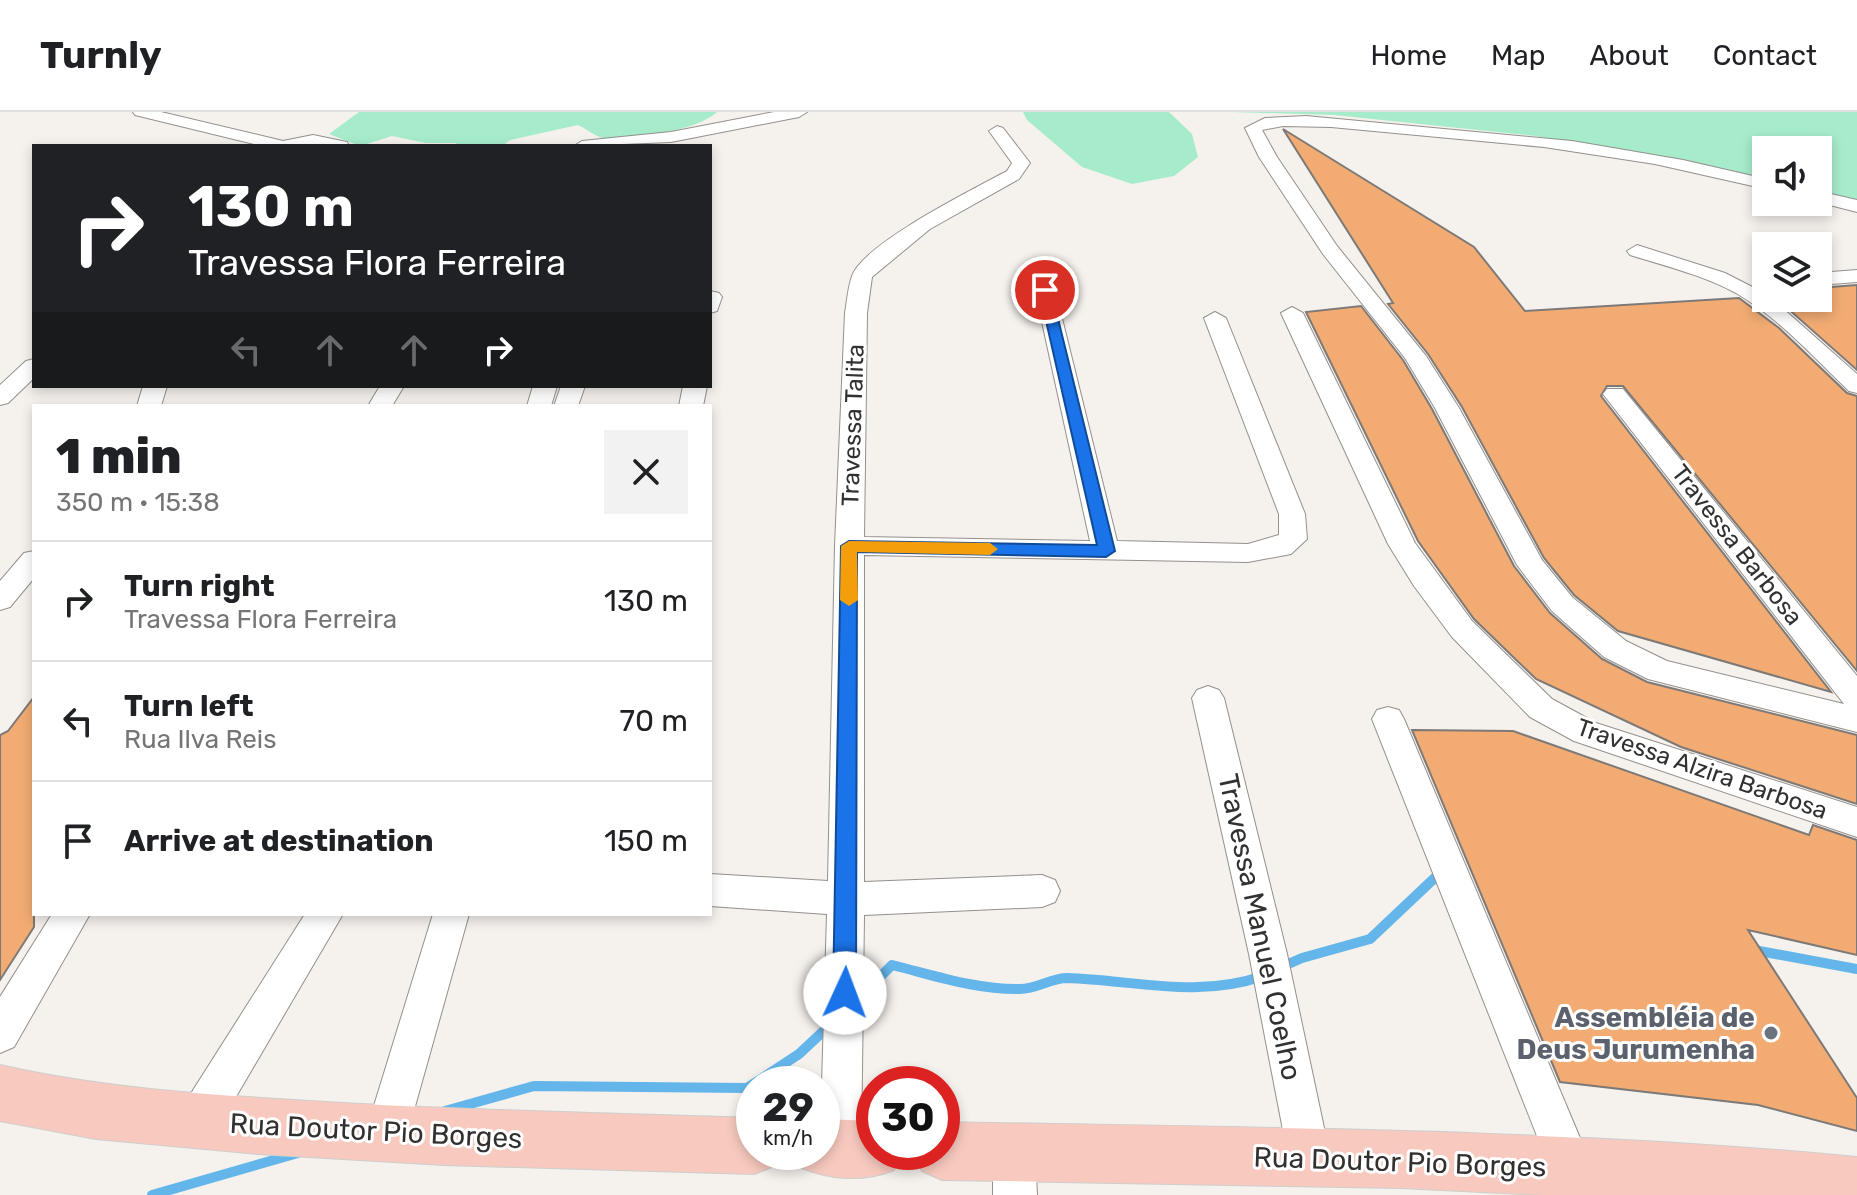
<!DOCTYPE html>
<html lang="en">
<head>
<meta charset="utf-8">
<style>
  :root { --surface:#fff; --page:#f2f2f2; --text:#202124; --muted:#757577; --line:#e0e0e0 }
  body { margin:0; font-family:Rubik,sans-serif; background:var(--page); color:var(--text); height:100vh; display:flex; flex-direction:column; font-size:30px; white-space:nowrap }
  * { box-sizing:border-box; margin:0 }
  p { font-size:26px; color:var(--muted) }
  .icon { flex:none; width:44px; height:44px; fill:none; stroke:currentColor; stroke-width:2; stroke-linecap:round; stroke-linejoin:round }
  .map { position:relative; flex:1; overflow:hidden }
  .details { position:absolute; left:32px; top:292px; width:680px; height:512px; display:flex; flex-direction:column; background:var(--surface); border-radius:0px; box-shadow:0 4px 12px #0003 }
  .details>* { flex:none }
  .banner { position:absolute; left:32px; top:32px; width:680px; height:244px; border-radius:0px; box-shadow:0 4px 12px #0003; background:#202124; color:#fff; overflow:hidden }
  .buttons { position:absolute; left:1752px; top:24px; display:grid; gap:16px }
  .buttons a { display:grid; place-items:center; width:80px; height:80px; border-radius:0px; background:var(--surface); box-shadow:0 4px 12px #0003; font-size:40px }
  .speed { position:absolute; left:736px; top:954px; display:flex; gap:16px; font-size:40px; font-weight:700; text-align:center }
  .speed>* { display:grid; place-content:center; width:104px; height:104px; border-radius:50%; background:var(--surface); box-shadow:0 4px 12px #0003; line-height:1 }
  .speed small { font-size:20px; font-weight:400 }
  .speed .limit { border:12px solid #d22; background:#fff; color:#111 }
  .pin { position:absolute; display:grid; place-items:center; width:68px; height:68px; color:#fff; margin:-34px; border:4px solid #fff; border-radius:50%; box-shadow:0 2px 8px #0007 }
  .me { position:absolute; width:88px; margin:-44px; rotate:2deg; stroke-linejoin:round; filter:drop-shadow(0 0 6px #0008) }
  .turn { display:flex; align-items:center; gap:28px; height:168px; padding:0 24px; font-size:36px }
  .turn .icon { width:104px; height:104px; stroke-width:2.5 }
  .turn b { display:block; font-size:56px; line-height:68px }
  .lanes { display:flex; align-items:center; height:76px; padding:0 24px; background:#0003; justify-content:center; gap:40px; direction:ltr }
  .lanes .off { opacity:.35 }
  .round { display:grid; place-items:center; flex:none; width:84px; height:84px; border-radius:0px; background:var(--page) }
  .summary { display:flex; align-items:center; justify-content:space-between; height:136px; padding:0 24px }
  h1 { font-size:48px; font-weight:800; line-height:60px }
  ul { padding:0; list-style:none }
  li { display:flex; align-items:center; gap:24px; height:120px; padding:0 24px; border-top:2px solid var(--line) }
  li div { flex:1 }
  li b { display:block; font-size:30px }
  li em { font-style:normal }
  header { display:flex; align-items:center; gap:48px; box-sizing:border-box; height:112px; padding:0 40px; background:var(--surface); border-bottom:2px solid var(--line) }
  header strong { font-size:38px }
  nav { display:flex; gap:44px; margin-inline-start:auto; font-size:28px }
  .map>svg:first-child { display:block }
</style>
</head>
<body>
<header>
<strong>Turnly</strong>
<nav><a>Home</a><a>Map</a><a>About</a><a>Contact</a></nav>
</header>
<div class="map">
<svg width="1857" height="1083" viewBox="0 0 1857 1083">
  <rect width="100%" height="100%" fill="#f5f1ed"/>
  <path fill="#a6eccb" d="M359,0H717C698,18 635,28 607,27C597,26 587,17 578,13L510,28L502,34H457L456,31H426L392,24L360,34L329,22Z
    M1023,0H1169L1192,22L1198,45L1174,64L1132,72L1082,55L1027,8Z
    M1233,0H1857V94L1818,84V38H1766V71L1673,48L1535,24L1334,3Z"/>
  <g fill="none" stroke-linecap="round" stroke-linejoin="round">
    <path stroke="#64b6ea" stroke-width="10" d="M1754,838L1857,857
      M1279,856L1302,846L1370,827L1442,759
      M858,887L892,853C933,863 977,878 1020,877C1037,877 1051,866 1067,866C1134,868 1197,887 1263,864
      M445,999L534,974L747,976L799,942L830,913
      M152,1083L298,1041"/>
  </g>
  <path fill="#f2ac73" stroke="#7d7976" stroke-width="2" d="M1283,17L1474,135L1525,199L1739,186L1779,216L1847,281L1857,284V559L1623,274H1607L1601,284L1831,580L1618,519L1574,483L1544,446L1462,295L1428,242L1388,192L1393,191Z
    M1857,173V258L1776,186H1818V176Z
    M1361,194L1403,248L1432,297L1514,454L1550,501L1602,547L1647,570L1857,623V692L1681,635L1536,567L1474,507L1418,429L1306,200Z
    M34,585V815L0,868V623L8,619Z
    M1412,618L1513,619L1809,723L1813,713L1857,728V843L1748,818L1857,986V1019L1758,993L1560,970Z"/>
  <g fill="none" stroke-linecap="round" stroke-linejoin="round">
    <g stroke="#94908d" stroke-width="2">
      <path id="minor" d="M133,0H161L283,29L313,23L347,30L349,34H262L135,3Z
        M774,0H807L799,5L671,30L574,34L582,29L671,20Z
        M1306,4L1572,29L1683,48L1766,67V77L1655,52L1544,35L1331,15L1283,14L1262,18L1277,45L1337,134L1426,244L1459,296L1542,448L1572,485L1626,529L1667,549L1844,592L1607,287L1603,282L1607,277H1623L1857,564V620L1648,567L1604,545L1552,499L1517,453L1435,296L1405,246L1323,142L1259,45L1245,16L1265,6Z
        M997,14L1003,16L1030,51L1019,67L930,117L872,165L867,201L864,425L1090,429L1035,178L1045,172L1055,178L1117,429L1248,432L1279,423V402L1204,206L1215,200L1226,206L1305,402L1307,427L1291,442L1248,450L864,443V770L1042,763L1055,768L1060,779L1055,790L1042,795L864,803L861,1037L855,1052L840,1058L825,1052L820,1040L827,802L710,794V762L828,769L835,434L845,201C847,189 848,175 852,164C864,131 974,77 1007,59L1012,51L989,19Z
        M1818,79L1857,88V100L1818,90Z
        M1637,133L1725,161L1766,182V186H1771L1857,262V281L1849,279C1813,245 1779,206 1736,181C1703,163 1665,154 1630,143L1627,139Z
        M1857,158V170L1818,173V161Z
        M710,179L719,181L722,185L717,199L710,201Z
        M1292,195L1303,201L1415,431L1472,509L1552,587L1596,611L1857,695V725L1574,629L1530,605L1452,525L1414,474L1388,432L1281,201Z
        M34,247V266L8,291L0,293V273L26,249Z
        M143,274H167L161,294H137Z
        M380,274H404L392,294H368Z
        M533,274H557L551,294H527Z
        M561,274H585L578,294H554Z
        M683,274H707L703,294H679Z
        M34,439V466L10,495L0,498V469L24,441Z
        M1208,574L1219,578L1224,586L1287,842L1330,1044L1324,1059L1309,1065L1294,1059L1288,1044L1249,842L1192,586L1197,578Z
        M1388,595L1399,598L1404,607L1593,1057L1586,1072L1571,1079L1556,1072L1372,607L1377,598Z
        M52,802H90L14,935L0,941V885Z
        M305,802H343L213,1024L198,1030L183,1024L177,1009L183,994Z
        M433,802H469L407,1023L401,1038L386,1044L371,1038L365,1023Z
        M1014,1020L1029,1026L1035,1041L1037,1083H993V1041L999,1026Z"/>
    </g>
    <g stroke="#cececd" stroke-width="2">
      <path id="major" d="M0,953C97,975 195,982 294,988C447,998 601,1001 754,1006V1040H780L774,1054L754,1062L444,1053L258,1042L96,1027L0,1009Z
        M822,1007L874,1009V1040H902L894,1058C865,1070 831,1068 802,1056L795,1040H822Z
        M942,1010C1247,1016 1553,1016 1857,1045V1083H1542L1401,1076L942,1068L922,1059L914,1040H942Z"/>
    </g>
    <use href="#minor" fill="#fff" fill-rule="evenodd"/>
    <use href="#major" fill="#f8cabf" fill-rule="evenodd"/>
  </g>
  <path fill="#1a73e8" stroke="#114b97" stroke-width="2" d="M1045,174L1051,178L1115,439L1106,445L857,440L856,881L853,889L845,892L836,889L833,881L841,434L849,429L1097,433L1039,178Z"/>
  <path fill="#f59e0b" d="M849,429L990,431L998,437L990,443L857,440L858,488L849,494L840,488L841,434Z"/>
  <circle fill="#6b7280" stroke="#fff" stroke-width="3" cx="1771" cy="921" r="8"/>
  <g text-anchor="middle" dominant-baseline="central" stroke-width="6" stroke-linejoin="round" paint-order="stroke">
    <g font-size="24" fill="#333130" stroke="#fff">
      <text transform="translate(853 313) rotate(-88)">Travessa Talita</text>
      <text transform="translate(1737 433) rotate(52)">Travessa Barbosa</text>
      <text transform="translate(1702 657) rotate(19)">Travessa Alzira Barbosa</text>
    </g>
    <g font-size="28" fill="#333130" stroke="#fff">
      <text transform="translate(1260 815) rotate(78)">Travessa Manuel Coelho</text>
      <text transform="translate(376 1019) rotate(3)">Rua Doutor Pio Borges</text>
      <text transform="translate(1400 1050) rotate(2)">Rua Doutor Pio Borges</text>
    </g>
    <g font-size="28" font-weight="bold" fill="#5b616d" stroke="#fff" text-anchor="end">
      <text x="1755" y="905">Assembléia de<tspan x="1755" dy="32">Deus Jurumenha</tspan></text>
    </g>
  </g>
</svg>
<div class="buttons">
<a><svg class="icon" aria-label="sound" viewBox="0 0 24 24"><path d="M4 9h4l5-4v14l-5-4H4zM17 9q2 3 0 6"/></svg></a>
<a><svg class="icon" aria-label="layers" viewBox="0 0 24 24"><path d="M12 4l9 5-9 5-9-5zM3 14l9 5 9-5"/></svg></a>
</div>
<div class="speed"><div>29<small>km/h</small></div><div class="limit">30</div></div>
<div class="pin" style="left:1045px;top:178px;background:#d93025"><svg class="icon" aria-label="arrive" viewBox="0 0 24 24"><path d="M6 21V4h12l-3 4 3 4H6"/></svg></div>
<svg class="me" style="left:845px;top:881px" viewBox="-20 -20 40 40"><circle r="19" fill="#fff"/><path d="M0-13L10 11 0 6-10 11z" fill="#1a73e8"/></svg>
<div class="banner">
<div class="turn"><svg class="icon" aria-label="right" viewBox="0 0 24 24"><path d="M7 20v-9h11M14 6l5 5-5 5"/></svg><div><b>130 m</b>Travessa Flora Ferreira</div></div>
<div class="lanes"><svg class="icon off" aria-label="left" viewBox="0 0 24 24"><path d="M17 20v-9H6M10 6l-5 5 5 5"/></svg><svg class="icon off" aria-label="ahead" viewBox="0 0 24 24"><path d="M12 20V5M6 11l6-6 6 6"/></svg><svg class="icon off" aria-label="ahead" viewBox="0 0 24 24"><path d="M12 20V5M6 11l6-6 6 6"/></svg><svg class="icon" aria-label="right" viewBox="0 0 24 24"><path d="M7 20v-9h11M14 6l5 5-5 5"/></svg></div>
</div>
<section class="details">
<div class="summary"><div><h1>1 min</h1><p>350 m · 15:38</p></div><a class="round"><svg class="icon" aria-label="close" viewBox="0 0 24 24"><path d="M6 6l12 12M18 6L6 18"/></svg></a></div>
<ul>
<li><svg class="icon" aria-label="right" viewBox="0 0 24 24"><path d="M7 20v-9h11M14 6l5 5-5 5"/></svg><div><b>Turn right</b><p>Travessa Flora Ferreira</p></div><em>130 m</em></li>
<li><svg class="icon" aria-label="left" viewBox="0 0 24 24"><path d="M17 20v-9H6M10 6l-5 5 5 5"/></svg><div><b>Turn left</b><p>Rua Ilva Reis</p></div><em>70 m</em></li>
<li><svg class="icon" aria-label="arrive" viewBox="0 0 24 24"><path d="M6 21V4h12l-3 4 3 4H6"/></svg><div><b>Arrive at destination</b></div><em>150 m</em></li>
</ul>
</section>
</div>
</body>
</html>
